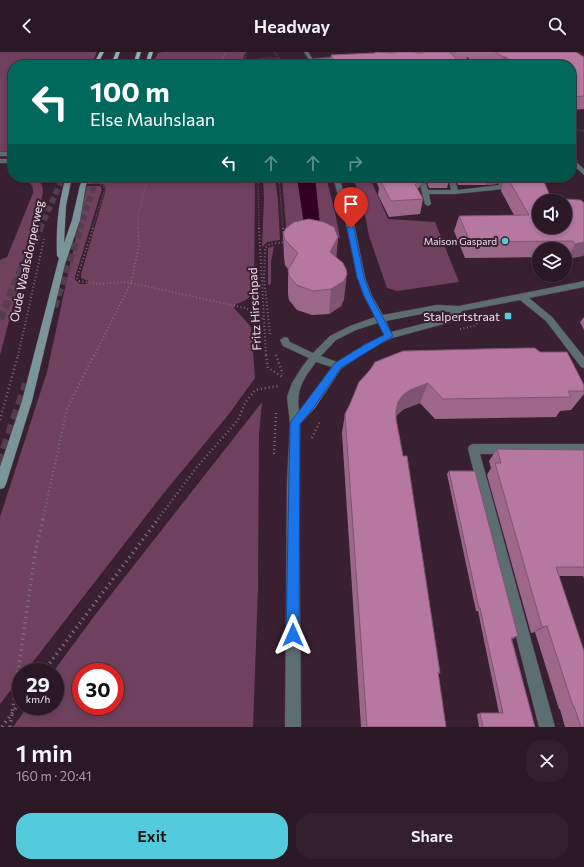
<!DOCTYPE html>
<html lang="en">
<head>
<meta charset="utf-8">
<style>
  :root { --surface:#2a1824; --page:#32212c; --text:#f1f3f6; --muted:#a5a0a6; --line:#463741; --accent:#54cadd }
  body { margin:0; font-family:Commissioner,sans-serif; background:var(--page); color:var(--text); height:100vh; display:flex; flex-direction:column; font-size:15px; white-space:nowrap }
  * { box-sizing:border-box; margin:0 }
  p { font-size:13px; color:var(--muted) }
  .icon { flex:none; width:22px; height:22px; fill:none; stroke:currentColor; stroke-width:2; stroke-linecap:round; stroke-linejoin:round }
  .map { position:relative; height:675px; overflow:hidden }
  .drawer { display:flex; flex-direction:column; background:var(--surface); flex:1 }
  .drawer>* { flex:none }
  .top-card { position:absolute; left:8px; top:8px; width:568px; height:122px; border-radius:16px; box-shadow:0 2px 6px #0003,0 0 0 1px var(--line); background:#00695c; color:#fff; overflow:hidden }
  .controls { position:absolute; left:532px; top:142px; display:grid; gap:8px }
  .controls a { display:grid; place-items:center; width:40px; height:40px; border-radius:50%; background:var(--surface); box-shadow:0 2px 6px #0003,0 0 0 1px var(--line); font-size:20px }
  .speed { position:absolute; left:12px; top:611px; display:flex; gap:8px; font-size:20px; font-weight:700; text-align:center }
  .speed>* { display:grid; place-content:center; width:52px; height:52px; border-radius:50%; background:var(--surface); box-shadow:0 2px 6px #0003,0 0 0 1px var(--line); line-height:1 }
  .speed small { font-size:10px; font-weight:400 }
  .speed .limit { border:6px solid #d22; background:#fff; color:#111 }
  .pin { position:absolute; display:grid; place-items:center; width:34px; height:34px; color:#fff; margin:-41px -17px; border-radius:50% 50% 50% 0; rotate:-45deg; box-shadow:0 0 4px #0007 }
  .pin .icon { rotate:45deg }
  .me { position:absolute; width:44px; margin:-22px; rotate:0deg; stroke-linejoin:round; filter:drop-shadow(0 0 3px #0008) }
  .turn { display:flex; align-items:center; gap:14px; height:84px; padding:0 16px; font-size:18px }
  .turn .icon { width:52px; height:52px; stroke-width:2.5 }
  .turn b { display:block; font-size:28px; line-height:34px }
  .lanes { display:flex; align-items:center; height:38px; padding:0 16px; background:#0003; justify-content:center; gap:20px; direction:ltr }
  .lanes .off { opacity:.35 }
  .round { display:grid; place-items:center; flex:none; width:42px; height:42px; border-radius:16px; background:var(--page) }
  .headline { display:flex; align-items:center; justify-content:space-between; height:68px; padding:0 16px }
  h1 { font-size:24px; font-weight:600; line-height:30px }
  .action { display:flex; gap:8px; margin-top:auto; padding:8px 16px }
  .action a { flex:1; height:46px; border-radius:16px; background:var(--accent); color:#111; font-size:16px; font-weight:600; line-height:46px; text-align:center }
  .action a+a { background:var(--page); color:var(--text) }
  header { display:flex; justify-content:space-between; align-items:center; height:52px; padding:0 16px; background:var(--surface); font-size:18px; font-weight:600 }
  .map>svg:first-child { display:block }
</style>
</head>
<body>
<header><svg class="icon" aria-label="back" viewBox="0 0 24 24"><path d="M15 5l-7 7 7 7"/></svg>Headway<svg class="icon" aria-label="search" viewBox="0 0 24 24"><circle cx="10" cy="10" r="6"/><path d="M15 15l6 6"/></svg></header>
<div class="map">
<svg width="584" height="675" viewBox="0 0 584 675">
  <rect width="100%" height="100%" fill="#382030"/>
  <path fill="#6f415f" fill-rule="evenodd" d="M0,0H97L91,13H13V100H0Z
    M162,0H245L242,13H152L158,1Z
    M20,125C32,125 43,125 43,141L0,303V208L7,205L33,141C34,132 28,128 20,125Z
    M92,125H255L254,239C250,247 244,249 236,252L234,256L251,275L255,326L229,362L163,442L25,620H21V625L0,652V465L47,320L87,134H100L102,137L75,225V228L80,232H87L88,229L81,226V222L106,137L103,132H87Z
    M263,125H275L278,148L280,188L267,190L262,195L264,146Z
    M282,125H297L305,178L320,174L315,125H326L335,160L340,186L292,188L287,187Z
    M353,125H375L370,126L388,167L435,170L459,230L397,239L387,236L369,184L364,158Z
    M274,194L271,210V232L268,233V196Z
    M262,350L259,381L258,536L253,675H13L28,654H55V620H53L95,563ZM81,620H115V654H81Z"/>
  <path fill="#320025" d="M297,125H315L320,174L305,178Z"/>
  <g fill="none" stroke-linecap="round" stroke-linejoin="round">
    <path stroke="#543d4c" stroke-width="6" stroke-dasharray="6 3.5" stroke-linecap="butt" d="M40,177L63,125
      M80,177L97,125"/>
    <path stroke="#543d4c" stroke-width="8" stroke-dasharray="8 4" stroke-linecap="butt" d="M54,255L80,176
      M0,267L40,176"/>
    <path stroke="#543d4c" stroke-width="10" stroke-dasharray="10 5.5" stroke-linecap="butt" d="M0,412L27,332"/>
    <g stroke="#523b4a" stroke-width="1">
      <path id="service" d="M304,0H308L314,9H310Z
        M418,125H424L428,138H451L448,125H454L458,138L499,133L495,125H501L506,135L503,137L455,142H429L431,152L428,154L425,152Z
        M285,285L288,286L290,290L317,303L319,305L317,307H311L283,294L280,288Z
        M473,392H584V402H480L555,675H539L468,397L469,394Z"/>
    </g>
    <g stroke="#523b4a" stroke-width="1">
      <path id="minor" d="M454,0H459L474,13H469Z
        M343,4L345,6L300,10L295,13H289L299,8Z
        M0,100H13V104H0Z
        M571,105L584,117V123L571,111Z
        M0,107H13V111H0Z
        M333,125H339L355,176L365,225L372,244L383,263L437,253L459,254L584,229V235L529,246L552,265L584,305V316L581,315L546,269L520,248L462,259L451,270L392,286L370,297L341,317L315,356L300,372L299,431L301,675H285L287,431L290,371L287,345L292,331L302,315L311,303L330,284L350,274L375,265L364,244L357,225L347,176ZM437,259L451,260L445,266L391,280L386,269ZM378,271L384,283L364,293L337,310L321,304L336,288L356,278ZM316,310L332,315L299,360C296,336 303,328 316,310Z"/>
    </g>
    <g stroke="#523b4a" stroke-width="1">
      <path id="secondary" d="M66,125H72L66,154L64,191L72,168L80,133L84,125H90L86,133L80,168L65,212L32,349L6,432L4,436L0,437V415L22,349L59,206L57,204C56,177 58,151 66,125Z"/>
    </g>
    <g stroke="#523b4a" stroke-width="1">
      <path id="primary" d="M100,0H104L97,13H93Z
        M116,0H120L115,13H111Z
        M137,0H141L137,13H133Z
        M149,0H153L149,13H145Z"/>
    </g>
    <path stroke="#7e6976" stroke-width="1.5" stroke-dasharray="0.5 1.5" stroke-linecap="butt" d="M275,0L278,6
      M245,8H249L251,13
      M249,8L270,6L281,7
      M223,13V5L226,0
      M245,13L246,0
      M571,77L584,79
      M47,125L52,131
      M258,125L259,177
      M279,125L283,177
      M92,177L105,137L102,133H99
      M138,177V163L148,125"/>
    <path stroke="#7e6976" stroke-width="2" stroke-dasharray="1 2.5" stroke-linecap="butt" d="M93,176L77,226L79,229L97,232L124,230L131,231L245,256L254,260L264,268
      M259,176L266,304
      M283,176L284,190
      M460,277L474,274L483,267
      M270,282L264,226L265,196L270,192L286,190
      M18,304L44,187
      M94,304L131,231L139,193L138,176"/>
    <path stroke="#7e6976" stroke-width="2.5" stroke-dasharray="1 3" stroke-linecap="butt" d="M266,303L268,316L283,325
      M276,303L283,322
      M276,361L274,401L276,403
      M0,368L18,303
      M312,386L320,369
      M43,467L67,357L94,303
      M158,467L197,415L238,368L245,351L255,338L278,334"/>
    <path stroke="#7e6976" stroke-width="3.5" stroke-dasharray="1.5 4" stroke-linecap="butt" d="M43,620L159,466
      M2,675L21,649
      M10,675L35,502L43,466"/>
    <use href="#service" fill="#5d6e71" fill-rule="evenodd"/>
    <use href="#minor" fill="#5d6e71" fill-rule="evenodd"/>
    <use href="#secondary" fill="#7a959a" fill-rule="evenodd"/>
    <use href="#primary" fill="#90b3b9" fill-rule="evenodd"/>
  </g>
  <path fill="#9d678a" d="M375,0L391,1V0H576L584,5V57L571,58V13H492L488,10L474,11L467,5L465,12H457L458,13H330L331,3L375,1Z
    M374,125H422L419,136H417L423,147L420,162L389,165L378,143L379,136Z
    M425,125H450L447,136H429Z
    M455,125H499L497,132L486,133H458Z
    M502,125H546L544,129H543L551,146L584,151V203L582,204L567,207L565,205V197H539V205L465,206L454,179L459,164L514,163L501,139L504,129Z
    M283,181L338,185L336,205L344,247L341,254L329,262L312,263L297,258L289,248L288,242V217L285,213L284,205Z
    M584,265V278L580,270Z
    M540,300L584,333V342L571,358L560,359L556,365L435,367L420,351L404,357L397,363L396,365L440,621L438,622L446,675H361L342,381L345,362L350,352Z
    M497,397L584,398V526L583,524H559L584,675H565L560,657H559L535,580L531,581L487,423L491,416L489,409Z
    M449,419L515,586L512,587L535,675H479L477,662L480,661H499L478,559H476L447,422Z"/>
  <path fill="#7f5471" d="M503,5H506L504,13H500Z
    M489,125H499L497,132L486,133Z
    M338,185L336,209L330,200Z
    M584,190V203L582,204L567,207L575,192Z
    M347,222L344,247L341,254L329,262L331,237Z
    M428,331L420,351L404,357L397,363L392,369L398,350L403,343L410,338Z
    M547,574L535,580L531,581L542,575Z"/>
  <path fill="#b678a1" stroke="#7f5471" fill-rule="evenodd" d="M375,0L395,1L396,0H415L416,1H423L422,0H457H450L457,8H455L457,10H455L458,13H333L332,10H335L331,3L375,1Z
    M495,0H576L584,5V44L571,45V13H516L506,5H503Z
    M383,125H413L417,132H415L423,147L391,149L380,128H384Z
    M507,125H542L551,146L581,148L584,151V190L575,192L573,189L470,190L459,164L529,163ZM539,149H565V175H539Z
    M309,167L324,170L334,175L338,185L330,200L343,211L346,217L347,222L344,229L331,237L313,239L297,233L289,224L288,218L298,201L285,188L283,181L286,176L294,170Z
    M524,296H535L540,300H567L584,333V339H568L571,345L443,347L428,331L410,338L403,343L398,350L396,358V367L403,404H407L422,502L440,621L438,620L446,675H367L345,362L350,352L359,330L370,318L375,310L403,299Z
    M497,397L584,398V515H556L584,599V675H581L574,654H573L547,574L542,575L495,411H501Z
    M449,419H475L518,584L511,586L535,675H483L480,661H503L480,556H479Z"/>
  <path fill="#1a73e8" stroke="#114b97" d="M351,174L354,176L364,225L371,244L393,284L341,316L314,355L300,372L299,583L297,588L293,590L288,588L286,583L290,371L335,311L364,293L384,283L364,244L357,225L347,176Z"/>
  <g fill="#54cadd" stroke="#382030" stroke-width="1.5">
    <circle cx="505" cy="189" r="4"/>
    <rect x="504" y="260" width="8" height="8" rx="2"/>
  </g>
  <g text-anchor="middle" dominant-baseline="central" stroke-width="4" stroke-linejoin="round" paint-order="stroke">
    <g font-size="10" fill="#f3e2ec" stroke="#382030" text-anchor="end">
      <text x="497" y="189">Maison Gaspard</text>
    </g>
    <g font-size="12" fill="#f3e2ec" stroke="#382030">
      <text transform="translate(26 209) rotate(-78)">Oude Waalsdorperweg</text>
      <text transform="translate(254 257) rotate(-93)">Fritz Hirschpad</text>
    </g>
    <g font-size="12" fill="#f3e2ec" stroke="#382030" text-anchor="end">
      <text x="500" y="264">Stalpertstraat</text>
    </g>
  </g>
</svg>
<div class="controls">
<a><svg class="icon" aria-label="sound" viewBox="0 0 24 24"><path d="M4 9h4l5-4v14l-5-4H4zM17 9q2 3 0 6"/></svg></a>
<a><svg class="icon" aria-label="layers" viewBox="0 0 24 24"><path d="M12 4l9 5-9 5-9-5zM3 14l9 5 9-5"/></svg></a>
</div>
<div class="speed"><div>29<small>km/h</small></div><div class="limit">30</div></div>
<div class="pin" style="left:351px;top:176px;background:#d93025"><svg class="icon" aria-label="arrive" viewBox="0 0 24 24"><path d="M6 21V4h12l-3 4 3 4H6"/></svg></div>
<svg class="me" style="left:293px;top:583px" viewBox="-20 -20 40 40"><path d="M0-17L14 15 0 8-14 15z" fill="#1a73e8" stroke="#fff" stroke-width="4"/></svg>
<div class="top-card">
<div class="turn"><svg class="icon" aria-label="left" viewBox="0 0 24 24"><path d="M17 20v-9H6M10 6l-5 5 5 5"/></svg><div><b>100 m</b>Else Mauhslaan</div></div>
<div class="lanes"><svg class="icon" aria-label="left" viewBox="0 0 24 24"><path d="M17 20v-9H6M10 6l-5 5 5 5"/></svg><svg class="icon off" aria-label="ahead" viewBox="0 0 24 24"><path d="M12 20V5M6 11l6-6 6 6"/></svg><svg class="icon off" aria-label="ahead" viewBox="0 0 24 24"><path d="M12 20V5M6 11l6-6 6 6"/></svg><svg class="icon off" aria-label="right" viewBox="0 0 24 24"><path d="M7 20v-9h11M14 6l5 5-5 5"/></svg></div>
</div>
</div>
<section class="drawer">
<div class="headline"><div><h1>1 min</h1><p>160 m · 20:41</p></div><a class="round"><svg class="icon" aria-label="close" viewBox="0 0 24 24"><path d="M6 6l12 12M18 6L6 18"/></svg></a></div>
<div class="action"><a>Exit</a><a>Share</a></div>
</section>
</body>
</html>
